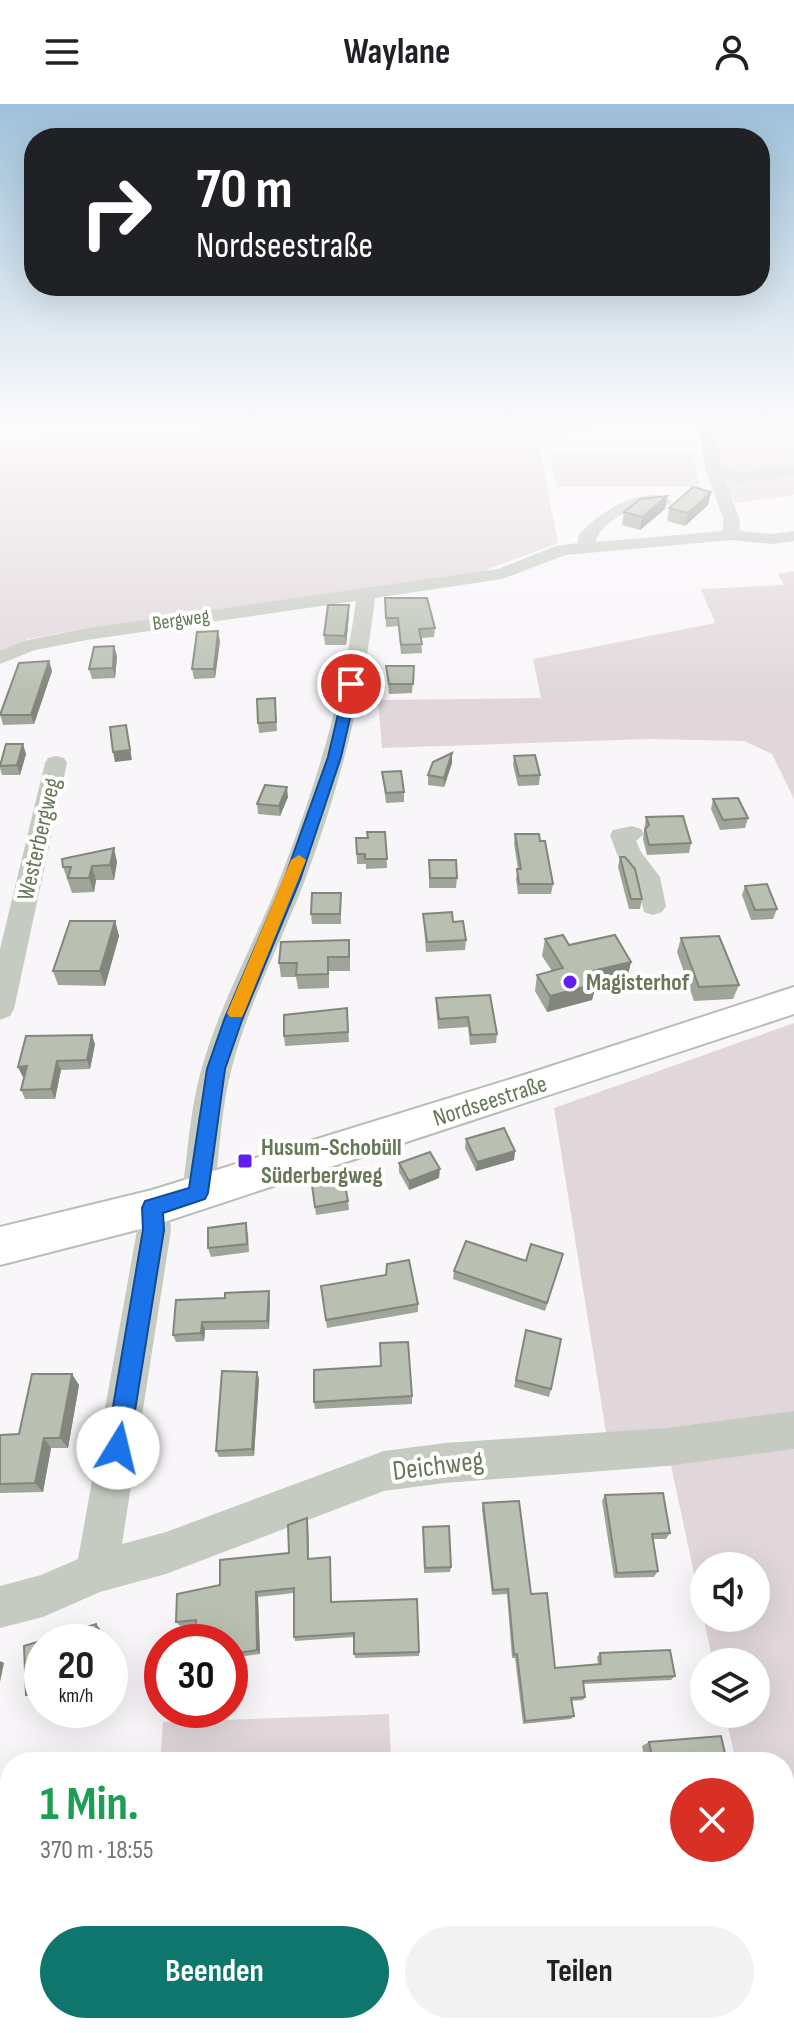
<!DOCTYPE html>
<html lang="de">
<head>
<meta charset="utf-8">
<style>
  :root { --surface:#fff; --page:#f2f2f2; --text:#202124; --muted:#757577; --accent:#0f766e }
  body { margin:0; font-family:"Sofia Sans Condensed",sans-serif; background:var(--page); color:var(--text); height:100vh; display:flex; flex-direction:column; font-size:30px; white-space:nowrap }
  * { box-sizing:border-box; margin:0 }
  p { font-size:26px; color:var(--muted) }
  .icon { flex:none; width:44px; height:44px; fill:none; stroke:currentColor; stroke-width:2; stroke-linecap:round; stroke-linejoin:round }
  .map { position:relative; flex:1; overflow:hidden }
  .side { position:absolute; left:0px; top:1648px; width:794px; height:282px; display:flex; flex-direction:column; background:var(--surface); border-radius:32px 32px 0 0; box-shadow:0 8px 32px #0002 }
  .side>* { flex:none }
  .hud { position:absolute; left:24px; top:24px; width:746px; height:168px; border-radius:32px; box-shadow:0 8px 32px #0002; background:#202124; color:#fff; overflow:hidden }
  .controls { position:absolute; left:690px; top:1448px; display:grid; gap:16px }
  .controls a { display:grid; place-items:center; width:80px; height:80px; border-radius:50%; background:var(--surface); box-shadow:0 8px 32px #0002; font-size:40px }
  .speed { position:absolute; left:24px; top:1520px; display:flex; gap:16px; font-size:40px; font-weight:700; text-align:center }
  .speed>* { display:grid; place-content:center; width:104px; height:104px; border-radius:50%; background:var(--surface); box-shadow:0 8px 32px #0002; line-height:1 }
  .speed small { font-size:20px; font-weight:400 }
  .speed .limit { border:12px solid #d22; background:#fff; color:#111 }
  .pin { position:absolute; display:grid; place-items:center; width:68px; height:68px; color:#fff; margin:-34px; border:4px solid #fff; border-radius:50%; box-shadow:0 2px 8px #0007 }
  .me { position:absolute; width:88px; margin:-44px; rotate:9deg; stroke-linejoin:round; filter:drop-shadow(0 0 6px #0008) }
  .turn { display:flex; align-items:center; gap:28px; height:168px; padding:0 40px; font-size:36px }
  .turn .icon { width:104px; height:104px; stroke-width:2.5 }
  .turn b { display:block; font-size:56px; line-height:68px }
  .round { display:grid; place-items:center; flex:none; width:84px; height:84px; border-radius:42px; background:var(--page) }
  .headline { display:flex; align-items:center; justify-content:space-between; height:136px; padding:0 40px }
  h1 { font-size:48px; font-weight:700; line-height:60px; color:#1e9e55 }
  .action { display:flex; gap:16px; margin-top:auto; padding:16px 40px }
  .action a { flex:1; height:92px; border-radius:48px; background:var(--accent); color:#fff; font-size:32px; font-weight:700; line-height:92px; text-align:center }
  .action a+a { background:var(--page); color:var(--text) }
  header { display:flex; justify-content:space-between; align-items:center; height:104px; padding:0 40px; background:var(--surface); font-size:36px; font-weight:700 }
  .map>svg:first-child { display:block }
</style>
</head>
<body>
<header><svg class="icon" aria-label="menu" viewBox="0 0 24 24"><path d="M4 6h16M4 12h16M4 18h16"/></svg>Waylane<svg class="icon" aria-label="person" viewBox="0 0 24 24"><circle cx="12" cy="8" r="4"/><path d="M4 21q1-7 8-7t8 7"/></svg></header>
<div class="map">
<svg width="794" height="1929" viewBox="0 0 794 1929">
  <rect width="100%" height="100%" fill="#f9f6f9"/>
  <path fill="#e1d7da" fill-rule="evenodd" d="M283,322H604L573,328L539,341L558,439L475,470L87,524L28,535L0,547V338Z
    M713,322H794V391L735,399L720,364Z
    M550,347H693L700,383H556Z
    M794,467V695L772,650L744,637L649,635L382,644L378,596L541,594L533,555L715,519L701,485L784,481L778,470Z
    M794,919V1915L784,1871V1658H736L725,1610H756V1558H713L667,1343L609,1347L554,1004ZM704,1462H756V1514H704Z
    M389,1610L391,1658H160L163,1618Z
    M0,1814L10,1815V1920H115V1929H0Z
    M141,1920H405L406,1929H141Z
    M674,1920H779L781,1929H676Z"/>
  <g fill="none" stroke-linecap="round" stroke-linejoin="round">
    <g stroke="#b8beb3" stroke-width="4">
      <path id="major" d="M794,883V910L152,1122L0,1161V1123L152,1086L524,971Z"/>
    </g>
    <path fill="#c6cbc2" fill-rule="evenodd" d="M699,322H713L721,364L739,369L794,361V371L738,379L725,375L739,414L740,427L771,430L794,427V437L771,440L732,436L565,451L502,475L375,494C364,591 339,685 305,776C281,839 249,898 232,963C221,1004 220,1047 214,1089L210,1099L198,1103L186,1099L182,1089C188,1047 190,1004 202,963C219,904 248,851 272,794C311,698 342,600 356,497L87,536L35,546L0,560V547L23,537L87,524L498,465L556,442L578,439V432C594,411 648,376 672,398C664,405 652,402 641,404C625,407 599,421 596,438L723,427V414L706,367Z
      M56,652L64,654L67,659L14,905L10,912L0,916V845L45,659L48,654Z
      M632,722L641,725L644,730L636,737L641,748L660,773L666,802L662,808L653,811L644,808L635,774L617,750L610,731L613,726Z
      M152,1090L164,1094L169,1104L171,1126L122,1440L166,1428L384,1347L445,1339L667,1324L794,1307V1345L667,1362L445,1379L384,1387L166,1470L100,1488L43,1513L0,1524V1482L41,1471L78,1455L137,1126L135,1104L140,1094Z"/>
    <use href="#major" fill="#fff" fill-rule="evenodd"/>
  </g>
  <path fill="#9fa598" d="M711,388L708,401L685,422L667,417L669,404Z
    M667,392L665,405L640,426L622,421L624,408Z
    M385,494L435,524L434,533L421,534L422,549L401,550L398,522L386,523Z
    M349,501V511L346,541H325L324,531Z
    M220,537L215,574L194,575L192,565Z
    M117,552L115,574L92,575L89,565Z
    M49,557L52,567L34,620L3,621L0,610Z
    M386,562H414L412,589L389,590Z
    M275,594L277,627L259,629L258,619Z
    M452,649V659L444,683L428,681V671Z
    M26,650L20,671H2L0,664V659Z
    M514,652L540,671L539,681L518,682L513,661Z
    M382,668L404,688V698L386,699Z
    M288,693L280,712L258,710L257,700Z
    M713,695L748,714L745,724L720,726L711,705Z
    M646,713L691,739L689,749L647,751L643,735Z
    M385,728L387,764L366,765V760H357L356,734H368Z
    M515,730L553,780L551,790H518L516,775L518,765L514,740Z
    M620,753L642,795L640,805H629L618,763Z
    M429,756L457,774L456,784H429Z
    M117,758L114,776H96L94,788L72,789L63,763Z
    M745,782L777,805L773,815L751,816L742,791Z
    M341,789V820H312L311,810Z
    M423,810L453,818L466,836L465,846L426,848Z
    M115,817L119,832L105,882L58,881L53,867Z
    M681,834L739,881L733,895L694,897L677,848Z
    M545,835L631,858L627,874L596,881L592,896L547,908L535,887L537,871L552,867L542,852Z
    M350,851V867H329V884L298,885L296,873H281L279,859Z
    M436,894L497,930L496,939L470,941L468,923L438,925L436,903Z
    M347,904L349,938L285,942L284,932Z
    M95,940L90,965L61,966L55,995H25L21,986L24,972L23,973L18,963Z
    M466,1035L515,1047L514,1056L476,1067L465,1044Z
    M399,1059L439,1074L409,1086L399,1068Z
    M312,1081L348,1097L349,1106L316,1111Z
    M248,1128L249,1148L211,1153L208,1144Z
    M563,1150L545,1207L453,1175L454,1167L526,1157Z
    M321,1182L418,1200V1208L327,1224Z
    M176,1196H270L269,1225L205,1226L204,1237L176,1238L173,1231Z
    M526,1226L551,1285L549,1293L514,1283Z
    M381,1262L412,1292V1300L315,1305L314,1298Z
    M259,1275L254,1352L219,1353L216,1347Z
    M79,1281L68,1344H51L43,1388L0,1389V1331L19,1330Z
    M605,1391L670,1429L666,1435H652L658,1467L654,1473L614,1474L602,1397Z
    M483,1399L531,1490L555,1564L598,1560L597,1553L600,1549L675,1572L671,1576L583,1580L585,1593L583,1596L571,1597L574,1612L571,1615L523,1620L515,1554H512L507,1490L492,1491L482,1405Z
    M307,1414L308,1419L309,1455L330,1453L332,1498L419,1548V1552L355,1554L354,1533L295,1537L294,1533V1489L258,1493L260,1550L230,1554V1538L206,1536L199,1537L196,1533V1521L180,1522L176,1518L220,1481L289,1449Z
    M423,1423L451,1463L450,1468L424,1469Z
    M649,1638L727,1658H645L642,1642Z
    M526,1920H659L661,1929H527Z"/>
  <path fill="#82867c" d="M711,388L708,401L685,422L688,409Z
    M667,392L665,405L640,426L642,413Z
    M349,501V511L346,541L345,532Z
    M218,527L220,537L215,574L214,565Z
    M114,542L117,552L115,574L113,564Z
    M49,557L52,567L34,620L31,611Z
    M126,621L132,656L115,658L113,648Z
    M23,640L26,650L20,671L17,661Z
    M452,649V659L444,683V674Z
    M287,683L288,693L280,712L279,702Z
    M114,744L117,758L114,776L110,761Z
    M92,762L96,776L94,788L89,774Z
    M115,817L119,832L105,882L100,867Z
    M631,858L627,874L596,881L592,896L547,908L550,892L588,868Z
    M92,931L95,940L90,965L87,956Z
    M57,957L61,966L55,995L51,985Z
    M27,962L31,971L23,973L18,963Z
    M515,1047L514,1056L476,1067L477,1058Z
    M440,1065L439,1074L409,1086V1077Z
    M269,1187L270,1196L269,1225L267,1217Z
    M202,1218L205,1226L204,1237L201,1229Z
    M257,1268L259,1275L254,1352L252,1345Z
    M72,1270L79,1281L68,1344L60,1334Z
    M44,1334L51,1344L43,1388L35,1379Z
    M307,1414L308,1419L309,1460L308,1455Z
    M256,1488L258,1493L260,1550L257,1546Z
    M96,1520L100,1525L102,1538H97Z
    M0,1557L4,1559L0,1578Z
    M42,1586V1591L32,1594L26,1591Z"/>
  <path fill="#b9c0b1" stroke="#82867c" stroke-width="2" d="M693,383L711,388L688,409L669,404Z
    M667,392L642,413L624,408L640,395Z
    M385,494H427L435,524L419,525L422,540L401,541L398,514H386Z
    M328,501H349L345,532L324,531Z
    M218,527L214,565H192L197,528Z
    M114,542L113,564L89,565L94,543Z
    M49,557L31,611H0L19,559Z
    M386,562H414L413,580H389Z
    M275,594L276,618L258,619L257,595Z
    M126,621L130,646L113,648L110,623Z
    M6,640H23L17,661L0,662Z
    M452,649L444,674L428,671L433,658Z
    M535,651L540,671L519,672L514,652Z
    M401,667L404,688L386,689L382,668Z
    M265,681L287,683L279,702L257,700Z
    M738,694L748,714L723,716L713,695Z
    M683,712L691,739L649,741L645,725L649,721L646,713Z
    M367,728H385L387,755H365V750H357L356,734H368Z
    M515,730H539L540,737H545L553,780H519L517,765H521Z
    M114,744L110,761L92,762L89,774H68L71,763H63L62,755Z
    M620,753H625L635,765L642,795H631Z
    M429,756H456L457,774H430Z
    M767,780L777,805L755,806L745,782Z
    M312,789H341L340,810H311Z
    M452,808L453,818L463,817L466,836L427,838L423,810Z
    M70,817H115L100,867H53Z
    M563,831L569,841L615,831L631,858L588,868L596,880L550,892L537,871L563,864L545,835Z
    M719,832L739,881L699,883L681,834Z
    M349,836V853H328V870L296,871L297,859H279L281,838Z
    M490,891L497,930L471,931L468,913L439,915L436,894Z
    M347,904L348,928L284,932V911Z
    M92,931L87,956L57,957L51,985L21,986L27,962L18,963L26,932Z
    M504,1024L515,1047L477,1058L466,1035Z
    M430,1048L440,1065L409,1077L399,1059Z
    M344,1076L348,1097L315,1103L312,1081Z
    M246,1119L247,1140L208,1144V1124Z
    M466,1137L526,1157L531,1140L563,1150L547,1199L454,1167Z
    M409,1156L418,1200L326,1216L321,1182L386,1171L387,1160Z
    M269,1187L267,1217L202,1218L201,1229L173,1231L176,1196L225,1194V1189Z
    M526,1226L561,1235L551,1285L516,1276Z
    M408,1238L412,1292L314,1298V1266L381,1262L380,1239Z
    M222,1267L257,1268L252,1345L216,1347Z
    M32,1270H72L60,1334H44L35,1379L0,1380V1331L19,1330Z
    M663,1389L670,1429L652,1430L658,1467L617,1469L605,1391Z
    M519,1397L531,1490L547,1489L555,1564L601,1560L600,1549L670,1546L675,1572L583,1577L585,1593L571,1594L574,1612L525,1617L517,1550L514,1551L508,1485L493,1486L483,1399Z
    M307,1414L308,1455L330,1453L331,1498L417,1495L419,1548L354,1550V1529L294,1533V1484L256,1488L257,1546L230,1550V1538H206L207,1531L196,1533V1516L176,1518L177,1490L220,1481V1456L289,1449L288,1421Z
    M449,1422L451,1463L425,1464L423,1423Z
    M96,1520L97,1538H42V1586L26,1591L24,1542Z
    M721,1632L727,1658H653L649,1638Z
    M531,1920H659L661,1929H532Z"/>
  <linearGradient id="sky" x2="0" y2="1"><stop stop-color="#9ec1da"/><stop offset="0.54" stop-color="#fcfbfc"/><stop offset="1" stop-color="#fcfbfc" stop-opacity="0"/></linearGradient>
  <rect width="794" height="592" fill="url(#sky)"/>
  <path fill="#1a73e8" stroke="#114b97" stroke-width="2" d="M351,576L358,580L341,653L300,776L242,916L225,965L208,1089L205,1095L163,1109L164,1126L129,1344L126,1352L118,1356L109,1352L106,1344L143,1126L142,1104L145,1097L189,1084L207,965L224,916L284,776L328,653L345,580Z"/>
  <path fill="#f59e0b" d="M299,751L306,756L244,909L242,913H230L227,909L291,756Z"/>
  <g fill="#631df2" stroke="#fff" stroke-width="3">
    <circle cx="570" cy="878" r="8"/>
    <rect x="237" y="1049" width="16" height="16" rx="4"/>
  </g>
  <g text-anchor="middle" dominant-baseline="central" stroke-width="8" stroke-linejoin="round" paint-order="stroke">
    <g font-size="20" fill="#677858" stroke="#fff">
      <text transform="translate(181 516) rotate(-8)">Bergweg</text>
    </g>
    <g font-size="24" fill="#677858" stroke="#fff">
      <text transform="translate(39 735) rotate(-77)">Westerbergweg</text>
      <text transform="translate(490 997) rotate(-18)">Nordseestraße</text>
    </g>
    <g font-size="24" font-weight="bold" fill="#677858" stroke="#fff" text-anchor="start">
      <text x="586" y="878">Magisterhof</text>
      <text x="261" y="1043">Husum-Schobüll<tspan x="261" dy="28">Süderbergweg</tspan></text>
    </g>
    <g font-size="28" fill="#677858" stroke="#fff">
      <text transform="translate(438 1362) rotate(-7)">Deichweg</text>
    </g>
  </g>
</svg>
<div class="controls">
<a><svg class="icon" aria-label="sound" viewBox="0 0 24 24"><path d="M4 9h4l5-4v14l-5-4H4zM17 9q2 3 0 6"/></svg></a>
<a><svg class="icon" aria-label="layers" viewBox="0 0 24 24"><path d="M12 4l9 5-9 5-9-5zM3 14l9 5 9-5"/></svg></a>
</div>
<div class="speed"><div>20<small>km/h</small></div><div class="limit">30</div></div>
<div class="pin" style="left:351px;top:580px;background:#d93025"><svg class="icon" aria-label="arrive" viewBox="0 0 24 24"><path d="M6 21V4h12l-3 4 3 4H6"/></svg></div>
<svg class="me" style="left:118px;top:1344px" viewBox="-20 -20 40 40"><circle r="19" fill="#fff"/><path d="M0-13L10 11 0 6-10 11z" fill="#1a73e8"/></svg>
<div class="hud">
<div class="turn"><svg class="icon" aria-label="right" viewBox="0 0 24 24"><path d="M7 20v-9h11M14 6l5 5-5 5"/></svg><div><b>70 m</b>Nordseestraße</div></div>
</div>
<section class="side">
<div class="headline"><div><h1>1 Min.</h1><p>370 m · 18:55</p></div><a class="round" style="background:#d93025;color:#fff"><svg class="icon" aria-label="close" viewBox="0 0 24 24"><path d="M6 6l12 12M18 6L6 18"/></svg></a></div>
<div class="action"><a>Beenden</a><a>Teilen</a></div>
</section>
</div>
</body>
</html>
